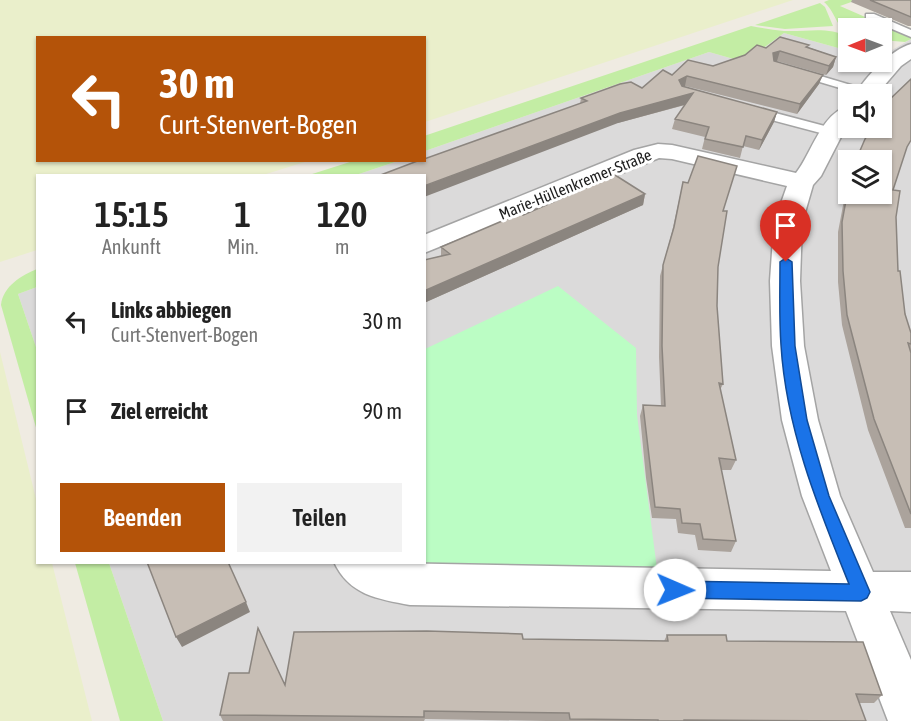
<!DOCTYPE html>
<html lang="de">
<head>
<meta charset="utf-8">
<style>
  :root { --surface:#fff; --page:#f2f2f2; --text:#222; --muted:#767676; --accent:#b45309 }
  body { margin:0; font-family:"Asap Condensed",sans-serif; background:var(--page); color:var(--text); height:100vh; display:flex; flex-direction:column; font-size:22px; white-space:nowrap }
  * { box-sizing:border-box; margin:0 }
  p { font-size:20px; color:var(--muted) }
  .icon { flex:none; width:33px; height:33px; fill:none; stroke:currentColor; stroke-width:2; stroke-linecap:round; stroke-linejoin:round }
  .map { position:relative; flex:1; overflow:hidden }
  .side { position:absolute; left:36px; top:174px; width:390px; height:390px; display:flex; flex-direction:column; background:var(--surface); border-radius:0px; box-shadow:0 2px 4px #0004 }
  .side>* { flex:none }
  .hud { position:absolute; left:36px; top:36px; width:390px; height:126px; border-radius:0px; box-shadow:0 2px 4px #0004; background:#b45309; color:#fff; overflow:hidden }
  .needle { width:39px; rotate:269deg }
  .tools { position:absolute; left:838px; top:18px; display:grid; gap:12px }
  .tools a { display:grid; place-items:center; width:54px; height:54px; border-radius:0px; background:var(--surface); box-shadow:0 2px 4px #0004; font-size:30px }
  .pin { position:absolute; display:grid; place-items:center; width:51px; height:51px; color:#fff; margin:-62px -26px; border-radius:50% 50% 50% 0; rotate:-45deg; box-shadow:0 0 6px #0007 }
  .pin .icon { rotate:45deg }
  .me { position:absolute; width:66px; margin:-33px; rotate:91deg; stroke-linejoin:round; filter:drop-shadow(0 0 4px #0008) }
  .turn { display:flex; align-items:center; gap:21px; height:126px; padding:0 24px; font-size:27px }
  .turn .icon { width:78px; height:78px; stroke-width:2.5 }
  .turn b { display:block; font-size:42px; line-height:51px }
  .eta { display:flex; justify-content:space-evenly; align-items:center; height:102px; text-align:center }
  .eta b { font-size:36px; font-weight:600; line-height:42px }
  .cta { display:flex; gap:12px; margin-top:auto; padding:12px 24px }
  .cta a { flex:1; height:69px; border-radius:0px; background:var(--accent); color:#fff; font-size:24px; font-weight:600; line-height:69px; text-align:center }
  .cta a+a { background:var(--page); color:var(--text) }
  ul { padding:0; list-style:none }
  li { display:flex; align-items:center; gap:18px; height:90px; padding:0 24px }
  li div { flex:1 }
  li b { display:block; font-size:22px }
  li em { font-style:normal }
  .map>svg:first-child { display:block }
</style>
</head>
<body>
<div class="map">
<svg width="911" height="721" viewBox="0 0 911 721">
  <rect width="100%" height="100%" fill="#efebe2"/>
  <path fill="#dbdada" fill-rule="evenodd" d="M784,33L849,51V62H882V56L911,39V721H163L109,563L424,562V176L356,175L398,161L424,160L425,151L709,52L744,62ZM849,94H882V128H849ZM849,160H882V194H849Z
    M37,287V350L18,294Z"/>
  <path fill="#eaefcb" d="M0,0H793L425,122L424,38H38V160L308,161L263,175L38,176L37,250L0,262Z
    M0,352L37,503L38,562L52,563L92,721H0Z"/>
  <path fill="#c3eda4" d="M829,0H857L840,6L911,37V39L905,42L882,40V28H849V34C836,27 835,11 824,2Z
    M820,3L825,7L833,26L785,29L755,25Z
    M751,26C762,28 773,30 784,31C808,32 827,26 849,37V51L784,33L744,62L709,52L425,151L424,136Z
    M353,161H398L356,175H309Z
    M37,269V287L18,294L37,350V431L1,305C3,286 22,275 37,269Z
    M75,563H109L163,721H120Z"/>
  <path fill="#bbfdc4" d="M558,286L636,348L637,415L657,569L393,564L392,563L424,562L425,349Z"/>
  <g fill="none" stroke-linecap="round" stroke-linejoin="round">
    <g stroke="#a4a4a4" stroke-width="3">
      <path id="service" d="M866,14H874L911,30V37L866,18Z
        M797,69L871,91L873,93L860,94L793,74V70Z
        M753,107L836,129L838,132L832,136L749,114V108Z"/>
    </g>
    <g stroke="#a4a4a4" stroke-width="3">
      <path id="minor" d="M911,44V59L901,66L877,94H856C864,78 892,49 911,44Z
        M849,106V127L842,135L821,176L813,185L802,223L800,281L804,346L818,420L840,496L873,572H911V612L890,611L911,660V721H888L846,611L410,605C378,599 349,595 334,562L831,571L802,496L782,420L772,346L770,281L774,223L787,186L672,159L659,158L424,253V235L634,150L658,144L672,145L796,173C812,153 821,113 849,106Z"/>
    </g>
    <use href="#service" fill="#fff" fill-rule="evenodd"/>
    <use href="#minor" fill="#fff" fill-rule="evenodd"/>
  </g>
  <path fill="#aba39c" d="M852,0H911V26H908L851,2Z
    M809,45L808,47L836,57L833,67L826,75L777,61L819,84L797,114L685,86L683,87L777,112L774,122L759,150L743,146L740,158L702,149L705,137L672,129L675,119L685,105L618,123L580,104L581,98L642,88L672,75L713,66L766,48Z
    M906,150L893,190L896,217L898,271L905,314L911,333V528H905L868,430L842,325L838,282V232L847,184L849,179V194Z
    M683,182L723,211L718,267L717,306L723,384L720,390L736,460L731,470H721L736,541L731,552L698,550L695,535L678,533L676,519L652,518L646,478L640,416L643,405L661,406L659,357L660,276L672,232Z
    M645,194L643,205L424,303V260L441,256V247L523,215Z
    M667,635L727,641L882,695L874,703H859L866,721H547L425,719L424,721H223L220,715L285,685L523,639L664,641Z"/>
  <path fill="#8b857f" d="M780,51L777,61L770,63L773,53Z
    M836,57L833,67L826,75L829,66Z
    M823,75L819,84L797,114L800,104Z
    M687,76L685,86L677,90L679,80Z
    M693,93L691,103L618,123L424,197V186L620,113Z
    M777,112L774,122L759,150L762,140Z
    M645,194L643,205L424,303V291Z
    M246,602L250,612L182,647L176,637Z"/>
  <path fill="#c7beb5" stroke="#8b857f" stroke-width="1.5" d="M870,0H911V17Z
    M780,37L809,45L806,47L836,57L829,66L780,51L773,53L774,61L823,75L800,104L687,76L679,80L682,86L777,112L762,140L746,136L743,147L705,139L709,127L675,119L693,93L620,113L424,186V176H378L420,160H424V159L587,101L581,98L620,84L631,82L642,88L663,70L672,75L688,60L713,66L745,55L757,45L766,48Z
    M911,79V140L907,147L893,190L900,191L896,217L898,271H900L905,314L911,333V344L908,343L911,353V514L874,419L847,315L843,271L842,222L849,184V194H882V160H856L865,139L872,128H882V111L888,101Z
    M698,156L737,166L723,211H727L718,267L717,306L723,384L719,383L736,460L719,458L736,541L703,539L700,524L682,523L680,509L655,507L643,405L665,406L662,346L663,265L674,227L683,182L688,183Z
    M615,175L645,194L424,291V260L450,254L441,247L521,213L523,215Z
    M147,562H228L246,602L176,637Z
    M258,628L285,685L294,632L427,631L522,634L523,639L668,641L667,635H726L727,641L863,642L882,695L856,694L866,721L684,720V721H658V720L570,719L569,713L424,711V717L220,715L229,673H249Z"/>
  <path fill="#1a73e8" stroke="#114b97" stroke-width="1.5" d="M786,258L792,262L795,346L807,420L829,496L870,592L867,598L861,601L675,598L669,595L666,590L669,584L675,581L849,584C818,507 786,429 781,345C779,317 780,289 780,262Z"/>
  <g text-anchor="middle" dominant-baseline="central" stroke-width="6" stroke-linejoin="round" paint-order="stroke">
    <g font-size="16" fill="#1d1d1d" stroke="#fff">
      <text transform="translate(575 184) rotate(-22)">Marie-Hüllenkremer-Straße</text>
    </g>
  </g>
</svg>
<div class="tools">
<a><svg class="needle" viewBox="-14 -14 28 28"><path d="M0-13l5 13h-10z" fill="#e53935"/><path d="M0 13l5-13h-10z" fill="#767676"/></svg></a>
<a><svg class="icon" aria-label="sound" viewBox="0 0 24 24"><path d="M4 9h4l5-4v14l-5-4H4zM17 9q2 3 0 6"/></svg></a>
<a><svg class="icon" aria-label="layers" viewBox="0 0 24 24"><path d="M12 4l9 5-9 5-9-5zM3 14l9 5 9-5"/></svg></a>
</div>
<div class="pin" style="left:786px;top:262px;background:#d93025"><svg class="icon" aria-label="arrive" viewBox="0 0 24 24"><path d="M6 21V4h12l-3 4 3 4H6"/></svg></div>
<svg class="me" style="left:675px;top:590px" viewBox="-20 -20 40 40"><circle r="19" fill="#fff"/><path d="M0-13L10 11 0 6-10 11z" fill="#1a73e8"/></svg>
<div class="hud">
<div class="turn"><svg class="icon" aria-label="left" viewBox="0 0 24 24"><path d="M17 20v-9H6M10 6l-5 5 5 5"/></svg><div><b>30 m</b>Curt-Stenvert-Bogen</div></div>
</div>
<section class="side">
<div class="eta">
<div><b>15:15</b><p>Ankunft</p></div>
<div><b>1</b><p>Min.</p></div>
<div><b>120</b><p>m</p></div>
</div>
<ul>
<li><svg class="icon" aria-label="left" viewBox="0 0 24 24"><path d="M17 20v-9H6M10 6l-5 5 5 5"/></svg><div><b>Links abbiegen</b><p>Curt-Stenvert-Bogen</p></div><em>30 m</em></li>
<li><svg class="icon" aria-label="arrive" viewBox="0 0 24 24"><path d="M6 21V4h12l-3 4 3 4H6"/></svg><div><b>Ziel erreicht</b></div><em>90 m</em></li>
</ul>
<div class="cta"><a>Beenden</a><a>Teilen</a></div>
</section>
</div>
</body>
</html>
